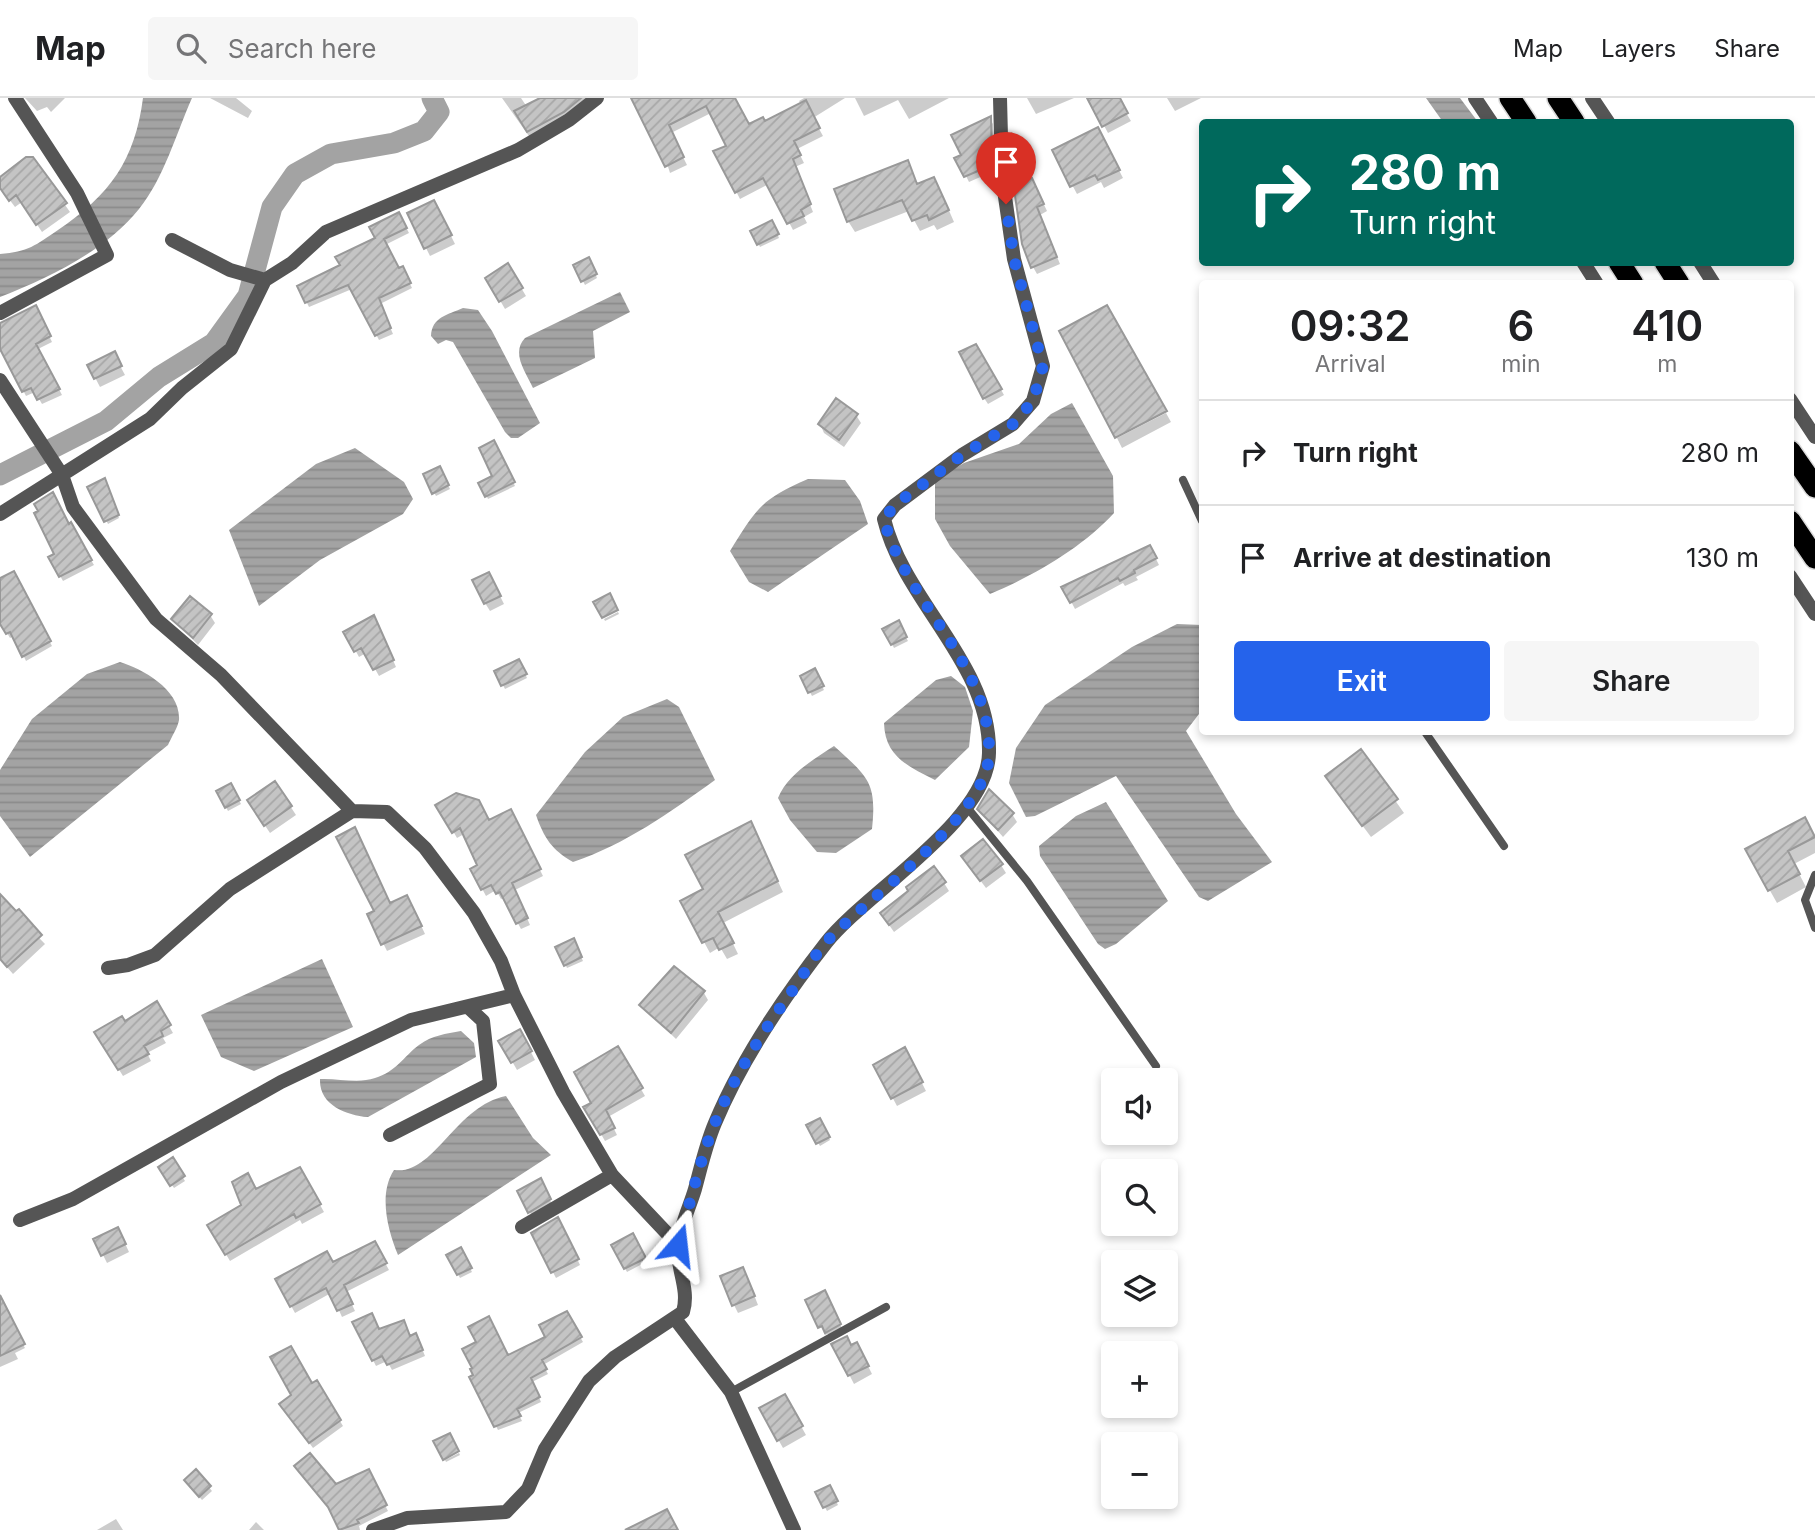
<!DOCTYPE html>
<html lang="en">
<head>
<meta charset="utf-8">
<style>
  :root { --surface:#fff; --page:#f6f6f6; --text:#202124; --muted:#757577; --line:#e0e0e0; --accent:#2563eb }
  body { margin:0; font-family:Inter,sans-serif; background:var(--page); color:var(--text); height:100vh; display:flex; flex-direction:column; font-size:26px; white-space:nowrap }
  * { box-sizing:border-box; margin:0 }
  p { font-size:23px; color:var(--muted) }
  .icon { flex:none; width:38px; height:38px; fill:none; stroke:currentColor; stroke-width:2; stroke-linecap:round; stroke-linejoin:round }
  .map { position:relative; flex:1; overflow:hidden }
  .details { position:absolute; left:1199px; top:182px; width:595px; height:455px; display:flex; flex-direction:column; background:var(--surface); border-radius:7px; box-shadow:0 4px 10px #0003 }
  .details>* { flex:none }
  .top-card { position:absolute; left:1199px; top:21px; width:595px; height:147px; border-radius:7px; box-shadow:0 4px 10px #0003; background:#00695c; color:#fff; overflow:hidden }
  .fabs { position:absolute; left:1101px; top:970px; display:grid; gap:14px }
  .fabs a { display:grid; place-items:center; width:77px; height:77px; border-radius:7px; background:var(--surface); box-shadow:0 4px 10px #0003; font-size:35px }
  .pin { position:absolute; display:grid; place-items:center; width:60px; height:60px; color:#fff; margin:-72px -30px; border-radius:50% 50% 50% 0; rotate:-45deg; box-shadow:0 0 7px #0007 }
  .pin .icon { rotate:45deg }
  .me { position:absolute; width:77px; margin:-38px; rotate:17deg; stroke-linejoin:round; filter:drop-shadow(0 0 5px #0008) }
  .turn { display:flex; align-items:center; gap:24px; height:147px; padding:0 35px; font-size:32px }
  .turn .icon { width:91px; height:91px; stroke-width:2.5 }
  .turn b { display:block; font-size:49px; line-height:60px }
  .eta { display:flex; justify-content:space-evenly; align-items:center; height:119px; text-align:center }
  .eta b { font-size:42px; font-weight:600; line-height:49px }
  .action { display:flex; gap:14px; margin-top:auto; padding:14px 35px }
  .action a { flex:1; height:80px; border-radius:7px; background:var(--accent); color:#fff; font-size:28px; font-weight:600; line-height:80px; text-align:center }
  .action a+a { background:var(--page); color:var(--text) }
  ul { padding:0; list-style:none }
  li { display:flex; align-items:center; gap:21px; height:105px; padding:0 35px; border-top:2px solid var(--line) }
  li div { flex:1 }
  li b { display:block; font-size:26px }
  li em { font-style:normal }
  header { display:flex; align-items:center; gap:42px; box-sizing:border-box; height:98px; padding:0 35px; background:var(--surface); border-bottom:2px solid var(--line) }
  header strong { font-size:33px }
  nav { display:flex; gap:38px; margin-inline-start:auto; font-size:24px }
  .search { width:490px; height:63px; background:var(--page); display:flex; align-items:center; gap:18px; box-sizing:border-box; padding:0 24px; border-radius:7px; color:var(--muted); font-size:26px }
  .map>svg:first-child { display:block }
</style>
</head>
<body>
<header>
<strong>Map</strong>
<div class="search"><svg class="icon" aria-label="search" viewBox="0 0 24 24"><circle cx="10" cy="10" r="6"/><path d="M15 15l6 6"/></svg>Search here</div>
<nav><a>Map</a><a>Layers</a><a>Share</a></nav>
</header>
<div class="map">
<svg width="1815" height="1432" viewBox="0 0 1815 1432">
  <defs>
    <pattern id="water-rules" width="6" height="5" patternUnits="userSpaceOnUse" patternTransform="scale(1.75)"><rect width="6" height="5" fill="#a3a3a3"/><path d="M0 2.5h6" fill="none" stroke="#8b8b8b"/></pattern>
    <pattern id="building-hatch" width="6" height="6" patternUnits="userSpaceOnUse" patternTransform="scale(1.75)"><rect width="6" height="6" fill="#c4c4c4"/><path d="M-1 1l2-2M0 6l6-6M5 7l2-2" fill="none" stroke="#a7a7a7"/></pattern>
  </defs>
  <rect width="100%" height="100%" fill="#fff"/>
  <path fill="url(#water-rules)" d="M143,0H192C176,36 164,80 139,111C105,153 49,180 0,199V156C28,154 36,147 58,132C110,97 135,62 143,0Z
    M1426,0H1460L1478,24H1443Z
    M620,194L630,214L593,233L595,260L533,290C525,273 511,255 525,240Z
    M463,210L478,212L492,233L540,325L518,340H511L505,334L453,244L446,242L438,246L431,238C432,219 447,217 463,210Z
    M1072,305L1113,378L1114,415C1082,450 1033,478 990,496L950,448L935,421V382L964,365L1019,346L1051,316Z
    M355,350L404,384L413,401L403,416L320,462L259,508L229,432L316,366Z
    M808,381L845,382L860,403L868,426L768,494L749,484L730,453C756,411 761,401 808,381Z
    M1177,526L1202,527V612L1186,633L1236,716L1272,764L1208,803L1199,799L1116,678L1035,718L1026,719L1009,685L1016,650L1045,607L1132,549Z
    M120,564C143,571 181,592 179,622C178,629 171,640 168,647L30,759L0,718V672L32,621L87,576Z
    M951,578L965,589L973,613L969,649L935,682C907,668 885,658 884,625L936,582Z
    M667,601L679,609L715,682C669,715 626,746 573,764C552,752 544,740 536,717L585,654L623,619Z
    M834,648C868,679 877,684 872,731L836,755L817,754L790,722L778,700C788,676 813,662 834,648Z
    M1106,704L1168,803L1116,846L1105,851L1098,846L1040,758L1039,748L1076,718Z
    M322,861L353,929L254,973L221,959L201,917Z
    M461,933L474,945L476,959L368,1019C346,1017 319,1007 320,981C338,980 358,986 375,980C396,974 403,959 419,947C432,937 446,936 461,933Z
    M506,998L533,1040L551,1057L398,1157C388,1133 378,1096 394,1072C434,1078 455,1008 506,998Z"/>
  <path fill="#0003" d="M25,0H65L51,14L47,9L37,13Z
    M210,0H236L252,13L248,20Z
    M502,0H521L527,9L544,0H594L531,41Z
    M646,0H723L748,28L765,25L801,6L799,3L804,0H845L813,20L823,38L797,51L804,65L795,69L813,114L804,119L807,125L793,132L769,86L740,101L716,54L728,48L711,15L671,35L687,67L670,75Z
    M855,0H949L909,21L898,2L864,18Z
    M1027,0H1074L1036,16Z
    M1089,0H1117L1131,23L1108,35Z
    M1167,0H1201L1175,13Z
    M990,21L993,26L994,73L969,84L957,60L963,57Z
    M1102,39L1123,80L1104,90L1101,84L1077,96L1054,53Z
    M1012,42L1024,66L1026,85L1036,90L1047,113L1040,117L1060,166L1037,176L1033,169Z
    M32,60L70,114L42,134L22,104L15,109L0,89V81Z
    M907,64L918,88L940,92L954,124L937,132L934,127L920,133L909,113L855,134L848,123Z
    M438,112L455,146L430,158L426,150Z
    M399,116L409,135L385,147L398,172L402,170L412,190L380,206L393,236L379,242L352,191L309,209L299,189L342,168L377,140Z
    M772,124L779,140L760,149L752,133Z
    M589,161L597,180L585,187L575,168Z
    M508,168L526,198L505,211L487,180Z
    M38,215L52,244L38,251L62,297L42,306L35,294L26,298L3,253L0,254V227Z
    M976,248L1004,297L988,306L984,300Z
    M118,264L125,277L100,289L89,268Z
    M1166,315L1171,324L1122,350L1117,340Z
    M856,317L861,325L844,349L824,335L820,326Z
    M494,345L515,388L488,401L481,386L495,379Z
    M439,370L450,391L436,398L425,377Z
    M106,386L119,420L108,426L90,390Z
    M70,427L94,467L63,483L50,460L57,457Z
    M1150,449L1159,467L1136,479L1138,482L1125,488L1123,485L1075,511L1064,490Z
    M13,475L52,548L26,563L14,538L10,540L0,523V482Z
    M493,484L504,506L490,513L485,505Z
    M618,514L619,516L605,523L604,521Z
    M210,517L215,525L198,547L173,521Z
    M377,525L396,569L379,578L366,555L359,559L346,535Z
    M898,525L908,543L894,550L885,532Z
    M519,563L527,580L505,591L496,574Z
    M814,573L824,592L812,598L802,579Z
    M1361,654L1404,715L1371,739L1335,691Z
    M275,685L296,717L270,735L254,711Z
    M231,687L241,706L228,713L218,694Z
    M438,707L488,724L510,713L543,778L515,792L530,827L521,831L504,800L501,801L496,792L486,798L472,772L480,768L464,736L457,740Z
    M979,711L1012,716L1017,724L1003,739Z
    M1805,721L1815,739V755L1794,766L1806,789L1777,805L1747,752Z
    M756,736L783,794L723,825L738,856L727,861L720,849L710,855L704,844L705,792Z
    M968,766L1001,767L1006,775L986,790Z
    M944,785L949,793L894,834L887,824Z
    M0,800L45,846L13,876L0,861Z
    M411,806L425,836L387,853L369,817Z
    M573,842L583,863L567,870L557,849Z
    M655,889L704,895L708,902L676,941L641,907Z
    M156,905L173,935L163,940L166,945L147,955L151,963L123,978L96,935L124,926Z
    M520,933L535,962L517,972L501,944Z
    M617,950L645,998L608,1019L617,1037L605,1043L586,1010L594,1005Z
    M905,952L926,993L897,1008L875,967Z
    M820,1022L830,1042L820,1048L809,1028Z
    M172,1062L185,1083L174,1090L160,1070Z
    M300,1071L324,1114L302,1126L300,1122L230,1163L209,1128L243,1108L255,1093Z
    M540,1083L554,1110L534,1122L519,1093Z
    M561,1127L580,1167L556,1180L533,1136Z
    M632,1137L646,1164L627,1174L613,1148Z
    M122,1139L129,1154L107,1165L103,1157Z
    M374,1145L389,1172L346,1194L355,1213L342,1219L331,1195L295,1215L277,1182L333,1166Z
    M460,1151L472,1174L460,1180L448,1157Z
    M747,1179L758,1207L738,1215L734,1207Z
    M829,1202L844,1235L831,1242L828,1236L825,1237L808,1203Z
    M0,1207L25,1250L15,1255L18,1261L0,1269Z
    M566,1215L583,1244L543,1267L548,1276L532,1284L541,1304L518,1315L522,1323L498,1332L471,1280L548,1240Z
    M379,1233L419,1243L425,1258L392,1272L387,1263L376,1268L373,1262Z
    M834,1247L851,1249L861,1254L872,1276L854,1286Z
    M316,1284L343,1328L313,1350L285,1312Z
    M784,1298L806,1337L783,1350L761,1311Z
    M459,1355L460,1357L446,1364L445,1362Z
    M196,1374L212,1393L202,1402L188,1386Z
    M300,1374L335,1389L368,1374L388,1413L359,1428L360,1432H341L332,1414Z
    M829,1389L838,1407L827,1413L817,1395Z
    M116,1421L123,1432H97Z
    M256,1424L264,1432H249Z"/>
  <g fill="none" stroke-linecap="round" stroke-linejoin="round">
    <path stroke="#a3a3a3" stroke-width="21" d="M0,377L106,323L159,279L214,245L248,198L272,109L295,76L331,56L394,45L424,33L439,14L432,0"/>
  </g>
  <path fill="url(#building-hatch)" stroke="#999" stroke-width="2" d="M540,0H581L564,14L527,34L514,13Z
    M631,0H735L749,26L763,19L765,23L806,2L820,30L794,43L801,57L793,61L811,106L801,112L804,118L787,126L763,80L735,95L713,53L726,48L706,8L669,27L684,59L665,69Z
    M1087,0H1120L1128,15L1102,29Z
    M991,18L992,67L964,79L954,60L961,57L951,37Z
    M1098,29L1120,72L1098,82L1095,77L1070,89L1052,52Z
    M1011,35L1021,57L1023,85L1032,80L1044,106L1037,109L1057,159L1031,170L1022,146L1012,77Z
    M26,59H33L67,105L36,127L16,97L9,103L0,90V79Z
    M908,62L917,86L934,79L949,112L929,122L927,117L912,123L902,102L847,124L834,91Z
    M434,102L452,137L424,151L407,115Z
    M399,114L407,130L384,141L399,170L403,168L411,185L379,200L391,230L375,238L348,187L305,205L297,188L340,167L335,159L375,140L369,129Z
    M772,122L779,136L757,147L750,133Z
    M589,159L597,176L581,184L573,167Z
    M508,165L523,190L499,204L485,180Z
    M36,207L51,238L36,246L60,291L37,302L31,290L22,294L0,251V225Z
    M1107,207L1167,313L1115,340L1059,233Z
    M976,246L1002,291L983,301L959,254Z
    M115,253L122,268L94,281L87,267Z
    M836,300L858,316L839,342L818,326Z
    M494,342L515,384L485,399L478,385L492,378L479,350Z
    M440,368L449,387L432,396L423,376Z
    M105,380L119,417L104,424L87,389Z
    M53,394L69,426L71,424L92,462L59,479L48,459L54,456L34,415L38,413L34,406Z
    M1150,447L1157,460L1134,472L1135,475L1120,483L1118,480L1070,505L1061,489Z
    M14,473L51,543L22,559L10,534L6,536L0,526V480Z
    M489,474L501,498L484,506L472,482Z
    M610,495L618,512L602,520L593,504Z
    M190,498L212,516L193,540L171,521Z
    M374,517L394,562L373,572L361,550L354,554L343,534Z
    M899,522L907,539L891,547L882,531Z
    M519,561L527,576L501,588L494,573Z
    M815,570L824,588L808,595L800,578Z
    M1361,651L1398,701L1362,728L1325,678Z
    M275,683L292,708L264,728L247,702Z
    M231,685L240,702L225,710L216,693Z
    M989,691L1014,715L998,732L977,711Z
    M456,695L479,702L489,722L511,711L541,771L512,785L528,820L516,826L500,794L496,796L491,787L481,792L470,771L477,767L460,730L452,735L435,707Z
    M1805,719L1815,739L1788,753L1800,776L1768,793L1745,751Z
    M751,723L778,783L718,814L734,845L719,852L713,840L702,845L680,803L703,791L685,757Z
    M355,729L390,805L407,797L422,828L381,847L367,816L374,813L336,739Z
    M983,741L1003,766L980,783L961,758Z
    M934,768L946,784L889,827L880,815L908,793L906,789Z
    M0,796L16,813L19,811L42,837L7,869L0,861Z
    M574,840L582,859L564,868L555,849Z
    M674,868L705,893L671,935L639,907Z
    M157,903L171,927L161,933L163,938L144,948L149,956L118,972L94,934L122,918L125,923Z
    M520,931L532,953L511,965L498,943Z
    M618,948L643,990L606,1012L615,1030L600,1037L583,1009L591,1005L574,974Z
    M905,949L923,984L891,1001L873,967Z
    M820,1020L830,1039L816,1046L806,1027Z
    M173,1059L185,1078L170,1088L158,1069Z
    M300,1069L321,1106L296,1120L294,1116L225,1157L207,1127L241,1107L232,1084L248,1075L256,1091Z
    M541,1080L551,1101L528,1115L517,1093Z
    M558,1119L579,1161L551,1175L531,1135Z
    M118,1129L126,1146L101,1158L93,1141Z
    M633,1135L646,1160L624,1171L611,1147Z
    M375,1143L387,1165L344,1187L353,1206L337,1213L326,1190L290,1209L275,1181L327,1153L333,1164Z
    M461,1149L472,1170L457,1177L446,1157Z
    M743,1169L755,1198L732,1208L720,1178Z
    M825,1192L841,1226L825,1235L822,1228L818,1230L805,1202Z
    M0,1197L25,1246L0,1258Z
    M567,1213L582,1239L542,1262L547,1271L531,1280L540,1299L517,1311L521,1318L494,1329L469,1279L473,1277L470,1271L472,1270L462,1251L476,1244L468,1229L489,1218L508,1257L545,1239L539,1227Z
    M372,1215L379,1231L404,1222L410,1238L416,1235L423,1252L387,1267L382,1258L372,1263L352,1224Z
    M847,1238L851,1247L857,1244L869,1268L848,1278L831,1246Z
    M291,1248L312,1285L317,1282L341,1322L309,1345L279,1306L291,1297L270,1259Z
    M785,1296L803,1328L777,1343L759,1310Z
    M450,1335L459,1353L443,1362L433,1343Z
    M310,1355L336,1386L369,1371L387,1407L357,1422L359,1425L339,1432L328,1409L294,1368Z
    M196,1371L211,1388L199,1399L184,1382Z
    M830,1387L838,1403L823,1410L815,1394Z
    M667,1411L678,1432H625Z"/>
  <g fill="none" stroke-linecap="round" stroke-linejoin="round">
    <g stroke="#dbdbdb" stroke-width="24">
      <path id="motorway" d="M1510,0L1526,24
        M1558,0L1574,24
        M1619,164L1633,186
        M1665,164L1679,186
        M1790,353L1815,389
        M1790,423L1815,460"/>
    </g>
    <path stroke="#555" stroke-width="8" d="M1183,382L1202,423
      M1425,634L1504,748
      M966,708L1027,783L1156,968
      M1815,777L1805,802L1815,830
      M731,1294L886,1209"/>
    <path stroke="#555" stroke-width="14" d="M172,142L230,172L265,182
      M0,215L107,157L77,95L15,0
      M0,282L62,377L73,409L156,521L221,577L352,713
      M0,416L150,321L182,290L231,251L265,182L292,165L326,134L518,52L569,22L597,0
      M108,870L128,867L155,857L230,791L352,713L387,714L425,750L474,815L501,863L514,897L563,994L612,1077L678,1147
      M390,1037L490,986L483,923L468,909
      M20,1122L73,1101L281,984L411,922L514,897
      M522,1129L612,1077
      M676,1222L731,1294L794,1432
      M373,1432L407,1420L506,1414L528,1391L545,1351L589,1283L615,1259L683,1214C690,1191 676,1170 678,1147C680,1129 690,1108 695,1091C701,1069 706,1046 715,1025C742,960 783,900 826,845C865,795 988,723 989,655C991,566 904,504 884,421L895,407L962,357L1013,326L1033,303L1043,268L1014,161L1002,78L1000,0"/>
    <path stroke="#555" stroke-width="14" d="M1475,0L1491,24
      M1592,0L1608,24
      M1583,164L1597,186
      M1700,164L1714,186
      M1790,301L1815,339
      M1790,478L1815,516"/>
    <use href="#motorway" stroke="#000" stroke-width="21"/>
  </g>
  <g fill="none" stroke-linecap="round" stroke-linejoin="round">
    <path stroke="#2563eb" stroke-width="12" stroke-dasharray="0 21.6" d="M678,1147C690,1107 699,1064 715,1025C734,978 763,934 792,893C804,876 815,856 829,841C870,798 988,717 989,656C992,566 904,503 884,421L895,407L962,357L1013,326L1033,303L1043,268L1014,161L1006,106"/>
  </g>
</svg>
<div class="fabs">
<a><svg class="icon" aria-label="sound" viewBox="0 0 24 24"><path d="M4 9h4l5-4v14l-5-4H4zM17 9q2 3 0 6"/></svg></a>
<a><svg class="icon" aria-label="search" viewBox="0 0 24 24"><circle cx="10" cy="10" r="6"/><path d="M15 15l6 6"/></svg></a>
<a><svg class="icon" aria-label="layers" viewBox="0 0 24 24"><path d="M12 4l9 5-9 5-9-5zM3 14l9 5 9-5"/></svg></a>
<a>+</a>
<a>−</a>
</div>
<div class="pin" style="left:1006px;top:106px;background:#d93025"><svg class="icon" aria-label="arrive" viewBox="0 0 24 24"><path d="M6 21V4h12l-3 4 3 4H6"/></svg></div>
<svg class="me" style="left:678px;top:1147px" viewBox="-20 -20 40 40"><path d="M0-17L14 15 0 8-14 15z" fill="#2563eb" stroke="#fff" stroke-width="4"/></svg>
<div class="top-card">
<div class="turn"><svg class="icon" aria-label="right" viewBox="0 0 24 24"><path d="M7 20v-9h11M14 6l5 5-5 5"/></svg><div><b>280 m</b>Turn right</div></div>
</div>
<section class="details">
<div class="eta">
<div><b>09:32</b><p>Arrival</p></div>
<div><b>6</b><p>min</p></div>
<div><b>410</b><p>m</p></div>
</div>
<ul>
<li><svg class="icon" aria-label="right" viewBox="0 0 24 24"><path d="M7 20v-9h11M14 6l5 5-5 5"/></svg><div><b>Turn right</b></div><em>280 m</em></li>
<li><svg class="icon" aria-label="arrive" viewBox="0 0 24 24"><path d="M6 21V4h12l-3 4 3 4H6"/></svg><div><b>Arrive at destination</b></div><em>130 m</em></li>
</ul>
<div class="action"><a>Exit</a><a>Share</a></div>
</section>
</div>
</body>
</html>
